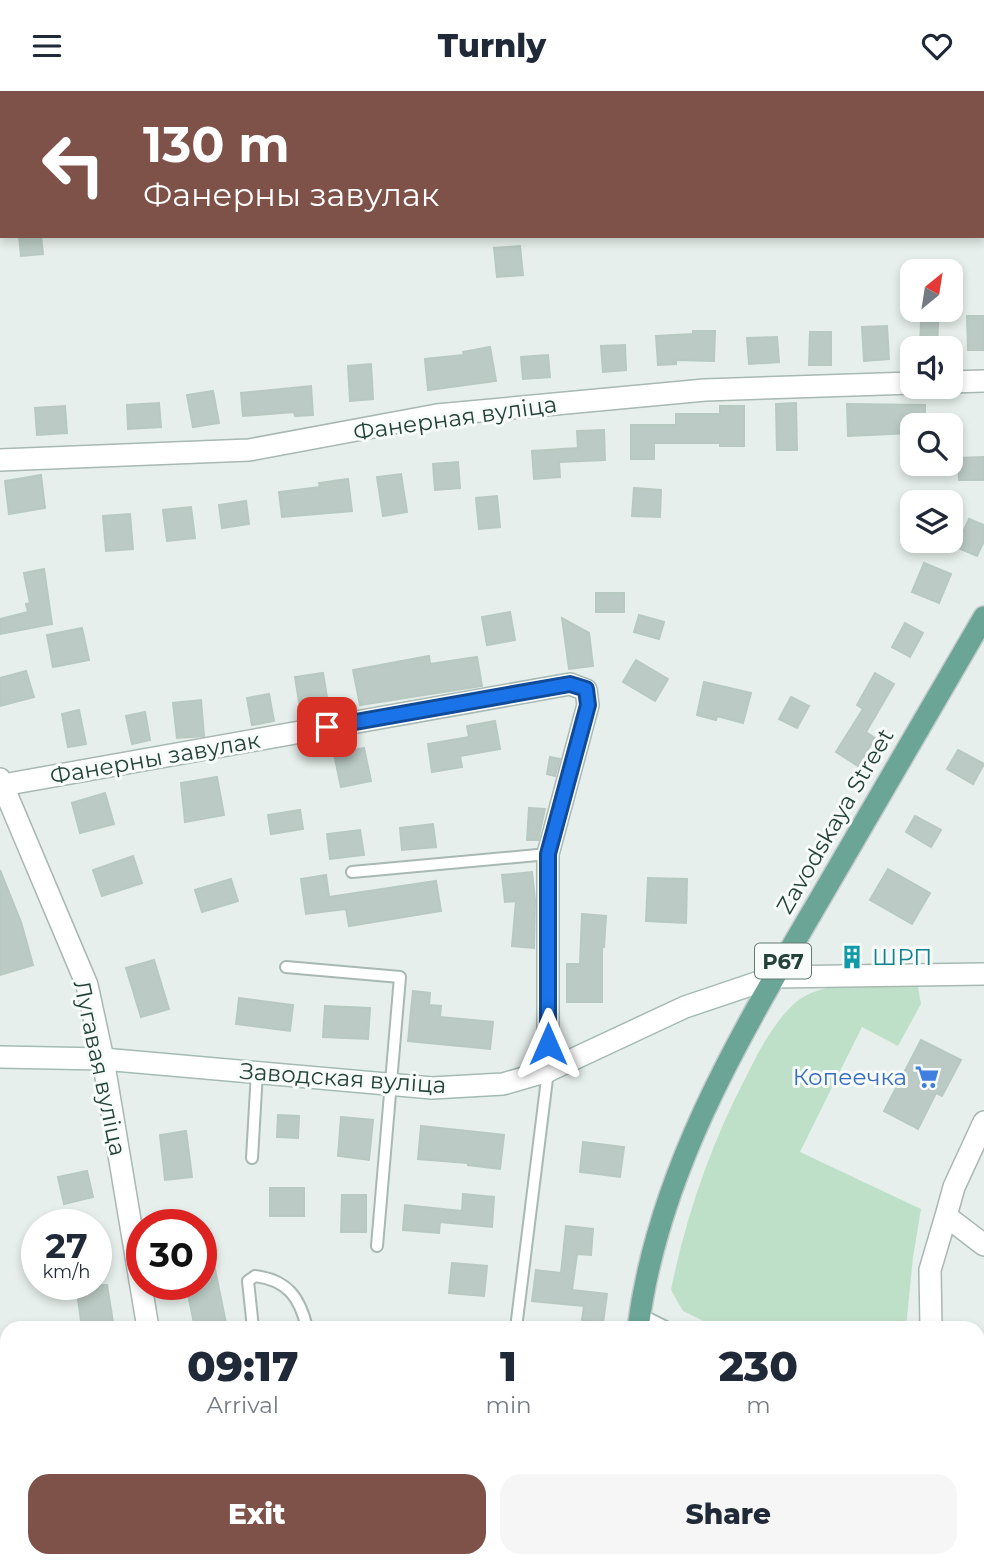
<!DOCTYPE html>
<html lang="en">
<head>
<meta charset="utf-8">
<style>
  :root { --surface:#fff; --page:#f6f6f7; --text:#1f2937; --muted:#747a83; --accent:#7f5249 }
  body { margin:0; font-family:Montserrat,sans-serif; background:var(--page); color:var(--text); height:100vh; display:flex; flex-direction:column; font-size:26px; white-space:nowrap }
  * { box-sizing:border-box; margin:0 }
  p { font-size:23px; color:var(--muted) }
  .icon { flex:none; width:38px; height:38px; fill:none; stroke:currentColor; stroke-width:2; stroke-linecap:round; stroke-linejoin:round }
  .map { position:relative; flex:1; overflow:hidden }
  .sheet { position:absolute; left:0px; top:1230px; width:985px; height:247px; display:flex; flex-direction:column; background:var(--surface); border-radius:21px 21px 0 0; box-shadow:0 4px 10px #0003 }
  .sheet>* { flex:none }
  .guide { position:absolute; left:0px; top:0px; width:985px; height:147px; box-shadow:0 4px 10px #0003; background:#7f5249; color:#fff; overflow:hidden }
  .needle { width:46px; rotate:30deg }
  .buttons { position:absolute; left:900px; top:168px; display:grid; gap:14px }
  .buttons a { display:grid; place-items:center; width:63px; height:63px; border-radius:14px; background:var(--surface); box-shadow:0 4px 10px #0003; font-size:35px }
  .speed { position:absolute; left:21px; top:1118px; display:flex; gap:14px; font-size:35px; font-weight:700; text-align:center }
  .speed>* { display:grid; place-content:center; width:91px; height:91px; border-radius:50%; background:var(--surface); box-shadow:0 4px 10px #0003; line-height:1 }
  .speed small { font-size:18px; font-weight:400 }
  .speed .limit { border:10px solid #d22; background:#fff; color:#111 }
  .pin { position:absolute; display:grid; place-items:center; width:60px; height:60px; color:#fff; margin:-30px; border-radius:14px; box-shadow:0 4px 10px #0006 }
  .me { position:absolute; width:77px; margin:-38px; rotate:0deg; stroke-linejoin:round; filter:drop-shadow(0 0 5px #0008) }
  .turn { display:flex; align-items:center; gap:24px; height:147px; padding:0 28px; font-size:32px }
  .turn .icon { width:91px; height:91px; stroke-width:2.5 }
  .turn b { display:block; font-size:49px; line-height:60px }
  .eta { display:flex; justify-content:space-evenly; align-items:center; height:119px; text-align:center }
  .eta b { font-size:42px; font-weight:800; line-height:49px }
  .button { display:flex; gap:14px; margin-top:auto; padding:14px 28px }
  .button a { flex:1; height:80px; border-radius:21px; background:var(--accent); color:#fff; font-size:28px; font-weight:800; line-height:80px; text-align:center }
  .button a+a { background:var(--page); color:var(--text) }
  header { display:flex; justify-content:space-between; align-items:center; height:91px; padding:0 28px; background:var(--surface); font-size:32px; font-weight:800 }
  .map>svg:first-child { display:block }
</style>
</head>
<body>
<header><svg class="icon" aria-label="menu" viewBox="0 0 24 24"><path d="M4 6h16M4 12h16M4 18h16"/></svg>Turnly<svg class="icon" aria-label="heart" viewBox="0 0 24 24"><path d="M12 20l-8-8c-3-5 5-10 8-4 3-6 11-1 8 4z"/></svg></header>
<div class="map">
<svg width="984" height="1476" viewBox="0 0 984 1476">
  <rect width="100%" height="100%" fill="#e6efeb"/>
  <path fill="#bfe0c8" d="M868,892L918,896L921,913L898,955L862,936L800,1061L921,1118L913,1166L906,1237H718L683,1220L671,1199C686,1124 712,1050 748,982C761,956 774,931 796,911C816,895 844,894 868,892Z
    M653,1470H745V1476H654Z"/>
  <path fill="#8ec9d4" d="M892,1470H928L926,1476H890Z"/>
  <path fill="#bbcac4" stroke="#b8c9c2" stroke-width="2" d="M19,145H41L43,163L21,165Z
    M520,155L523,184L497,186L494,157Z
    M967,225H984V259H968Z
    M921,231L938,232L937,257H920Z
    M887,235L889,268L864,270L862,236Z
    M693,240H715L714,270L676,269V273L658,274L656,245L693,243Z
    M810,241H831V274H809Z
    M777,246L779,271L749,273L747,247Z
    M625,254L626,279L603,281L601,255Z
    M490,256L496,290L428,299L425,268L464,264L463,261Z
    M548,264L550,286L523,288L521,266Z
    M371,273L373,308L350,310L348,275Z
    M311,295L313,324L295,325L294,321L243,325L241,302Z
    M213,300L219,332L193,336L187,304Z
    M159,312L161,336L128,338L127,314Z
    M796,312L797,359H777L776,313Z
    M847,313L925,314V334H912V342L848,345Z
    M65,315L67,342L37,344L35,317Z
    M720,315H744V355H720V352H654V368H631V334H676V323H720Z
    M604,339L605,369L559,371L560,386L534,388L532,360L578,357L577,340Z
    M984,366V389H959L958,367Z
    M458,371L460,397L435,399L433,373Z
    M401,383L407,421L383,425L377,386Z
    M41,384L45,417L9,423L5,390Z
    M348,388L352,420L282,426L279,401L320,396L319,392Z
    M634,397L661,399L660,426L632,425Z
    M497,405L500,436L479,438L476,407Z
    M246,410L249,433L222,437L219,414Z
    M191,416L195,447L167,450L163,419Z
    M130,423L133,458L106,460L103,425Z
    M969,428L984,434V450L977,465L956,456Z
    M924,472L951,483L939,512L912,501Z
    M44,478L52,533L0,543V528L28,521L26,513L30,512L24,482Z
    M596,502H624V521H596Z
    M510,521L515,549L487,554L482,526Z
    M639,524L664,531L659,548L634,541Z
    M562,527L589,542L593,575L569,578Z
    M905,532L923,542L910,566L892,556Z
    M82,537L89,569L53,576L47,544Z
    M429,565L430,573L477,566L482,595L360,614L353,579Z
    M636,569L668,588L655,610L623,591Z
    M26,580L34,606L0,615V587Z
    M323,582L329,618L301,623L295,586Z
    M875,582L894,593L866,641L875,647L858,675L836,661L863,618L857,614Z
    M704,591L751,602L743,632L717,625L716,629L697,624Z
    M269,603L274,630L252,634L247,607Z
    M791,606L809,615L797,637L779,628Z
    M201,609L204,645L177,647L173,612Z
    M79,619L86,653L68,656L62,623Z
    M145,621L150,649L132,653L126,625Z
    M495,630L500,658L460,665L462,676L432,681L428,653L469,646L467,635Z
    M364,657L371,690L341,696L334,663Z
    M958,659L984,673L973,693L947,678Z
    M550,666L560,668L555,685L547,683Z
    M217,686L224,724L185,731L181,692Z
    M105,702L114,733L80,742L72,712Z
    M529,717L545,718L538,749H527Z
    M300,719L303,738L271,743L268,724Z
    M915,725L941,739L931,756L906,741Z
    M433,733L436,756L402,759L400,737Z
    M360,739L364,764L330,768L327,743Z
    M133,765L142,792L102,805L93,779Z
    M888,778L930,802L912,833L870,809Z
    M0,779L21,831L33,874L0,884Z
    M532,781L535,809L534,857L512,855L516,810L505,811L502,784Z
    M326,784L329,806L436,790L441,820L349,835L346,818L306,823L301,788Z
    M648,787L687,788L686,832L646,830Z
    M231,788L238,810L202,821L195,799Z
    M582,823L606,825L604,856H602V911H567V873H580Z
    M154,869L169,918L141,926L126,877Z
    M413,900L430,902L429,914L441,915L440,926L493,931L490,958L408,950Z
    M239,907L293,914L290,940L236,933Z
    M325,915L370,917L368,948L323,946Z
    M921,949L961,969L942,1005L936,1002L918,1038L884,1020Z
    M278,1024L299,1025L298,1047L277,1046Z
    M341,1026L373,1029L369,1069L338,1065Z
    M421,1035L504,1044L500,1078L468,1074V1072L418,1068Z
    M186,1040L192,1086L165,1089L160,1044Z
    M583,1051L624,1056L620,1086L580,1081Z
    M87,1080L93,1106L64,1113L58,1086Z
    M270,1097H304V1125H270Z
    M463,1103L494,1106L492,1136L440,1131L439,1142L403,1139L405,1114L462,1120Z
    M342,1104H366V1141H341Z
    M566,1135L593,1138L591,1164L577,1163L572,1199L607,1203L603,1232L582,1229L584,1215L532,1210L536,1179L561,1182Z
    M208,1144L227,1237H195L186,1194H201V1145Z
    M452,1172L487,1175L484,1205L449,1202Z
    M76,1194H107L114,1237H82Z"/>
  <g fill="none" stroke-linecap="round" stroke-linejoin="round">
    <g stroke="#a8b8b2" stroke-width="14">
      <path id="lane" d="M352,781L548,763
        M286,876L400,886L377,1155
        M252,1067L257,981
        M640,1223L668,1237
        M253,1237L248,1190L255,1185C288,1189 300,1207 307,1237
        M516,1237L548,980
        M459,1476L460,1470
        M778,1476V1470
        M848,1476L849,1470"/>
    </g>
    <g stroke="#a8b8b2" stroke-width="24">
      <path id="street" d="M131,0V2
        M859,2L863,0
        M0,110H2
        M950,291L984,290
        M0,369L249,359L437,324L705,299L912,292
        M0,688L87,894L103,968L148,1237
        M3,694L570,593L586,599L588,614L548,763V980
        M774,886L984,883
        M984,1031L954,1096L946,1125L984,1154
        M931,1237L930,1179L946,1125
        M190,1470L191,1476
        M971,1470L972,1476"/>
    </g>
    <g stroke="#a4bbb3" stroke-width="24">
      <path id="secondary" d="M0,966L103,968L432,997L503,993L548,980L685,916L774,886"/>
    </g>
    <g stroke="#c2cac8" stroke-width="24">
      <path id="primary" d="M638,1237C658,1079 742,941 821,806C875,713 930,620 984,526
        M636,1470L637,1476"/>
    </g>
    <use href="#lane" stroke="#fff" stroke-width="10"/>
    <use href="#street" stroke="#fff" stroke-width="21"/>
    <use href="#secondary" stroke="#fff" stroke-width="21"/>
    <use href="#primary" stroke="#6aa596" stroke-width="21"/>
  </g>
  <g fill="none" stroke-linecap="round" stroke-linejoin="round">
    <g stroke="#114b97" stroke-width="18">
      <path id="route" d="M327,636L570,593L586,598L588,614L548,763V953"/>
    </g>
    <use href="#route" stroke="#1a73e8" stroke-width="12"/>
  </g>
  <defs>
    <g id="building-bare" transform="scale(1.89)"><path d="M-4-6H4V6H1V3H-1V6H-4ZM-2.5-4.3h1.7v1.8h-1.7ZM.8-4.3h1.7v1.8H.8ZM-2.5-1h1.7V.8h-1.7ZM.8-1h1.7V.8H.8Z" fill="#0f9aa8" stroke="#f7fbf9" stroke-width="2.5" paint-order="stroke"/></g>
    <g id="supermarket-bare" transform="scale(1.89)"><path d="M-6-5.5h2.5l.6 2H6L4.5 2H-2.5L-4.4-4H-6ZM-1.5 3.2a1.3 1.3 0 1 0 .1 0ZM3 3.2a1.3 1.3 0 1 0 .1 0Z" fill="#3f7fe0" stroke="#f7fbf9" stroke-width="2.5" paint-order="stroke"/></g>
  </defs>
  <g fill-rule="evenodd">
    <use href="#building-bare" x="852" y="866"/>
    <use href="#supermarket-bare" x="927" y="986"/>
  </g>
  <g text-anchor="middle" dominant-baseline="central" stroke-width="6" stroke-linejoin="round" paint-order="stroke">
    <rect fill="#f7fbf9" stroke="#637a73" stroke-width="2" x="755" y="852.5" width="56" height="35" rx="5"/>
    <g font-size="21" font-weight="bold" fill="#24423a">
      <text x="783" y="870">Р67</text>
    </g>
    <g font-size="23" fill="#24423a" stroke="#f7fbf9">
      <text transform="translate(455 327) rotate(-8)">Фанерная вуліца</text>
      <text transform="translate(155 667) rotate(-10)">Фанерны завулак</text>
      <text transform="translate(835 730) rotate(-60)">Zavodskaya Street</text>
      <text transform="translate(100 977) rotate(78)">Лугавая вуліца</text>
      <text transform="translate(343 987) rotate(4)">Заводская вуліца</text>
    </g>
    <g font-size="23" fill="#0d838f" stroke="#f7fbf9" text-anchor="start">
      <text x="872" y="866">ШРП</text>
    </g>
    <g font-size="23" fill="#366cbe" stroke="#f7fbf9" text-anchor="end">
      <text x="907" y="986">Копеечка</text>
    </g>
  </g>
</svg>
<div class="buttons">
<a><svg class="needle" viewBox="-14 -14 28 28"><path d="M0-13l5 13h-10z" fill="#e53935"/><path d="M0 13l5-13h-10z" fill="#747a83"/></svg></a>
<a><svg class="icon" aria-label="sound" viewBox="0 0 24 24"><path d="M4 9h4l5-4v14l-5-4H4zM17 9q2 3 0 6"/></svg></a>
<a><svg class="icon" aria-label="search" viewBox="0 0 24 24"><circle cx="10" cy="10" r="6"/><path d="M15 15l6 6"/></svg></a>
<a><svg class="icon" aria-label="layers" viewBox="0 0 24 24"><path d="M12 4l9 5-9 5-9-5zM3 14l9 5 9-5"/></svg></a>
</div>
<div class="speed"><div>27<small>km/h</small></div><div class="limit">30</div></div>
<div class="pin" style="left:327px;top:636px;background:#d93025"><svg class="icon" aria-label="arrive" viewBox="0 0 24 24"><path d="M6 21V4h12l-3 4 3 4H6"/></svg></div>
<svg class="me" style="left:548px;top:953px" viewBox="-20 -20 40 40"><path d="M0-17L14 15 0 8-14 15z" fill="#1a73e8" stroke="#fff" stroke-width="4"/></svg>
<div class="guide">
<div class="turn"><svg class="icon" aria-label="left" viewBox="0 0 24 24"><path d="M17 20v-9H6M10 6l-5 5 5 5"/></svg><div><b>130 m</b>Фанерны завулак</div></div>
</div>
<section class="sheet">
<div class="eta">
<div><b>09:17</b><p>Arrival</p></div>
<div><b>1</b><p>min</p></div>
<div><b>230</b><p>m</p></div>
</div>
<div class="button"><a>Exit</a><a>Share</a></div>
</section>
</div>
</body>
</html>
